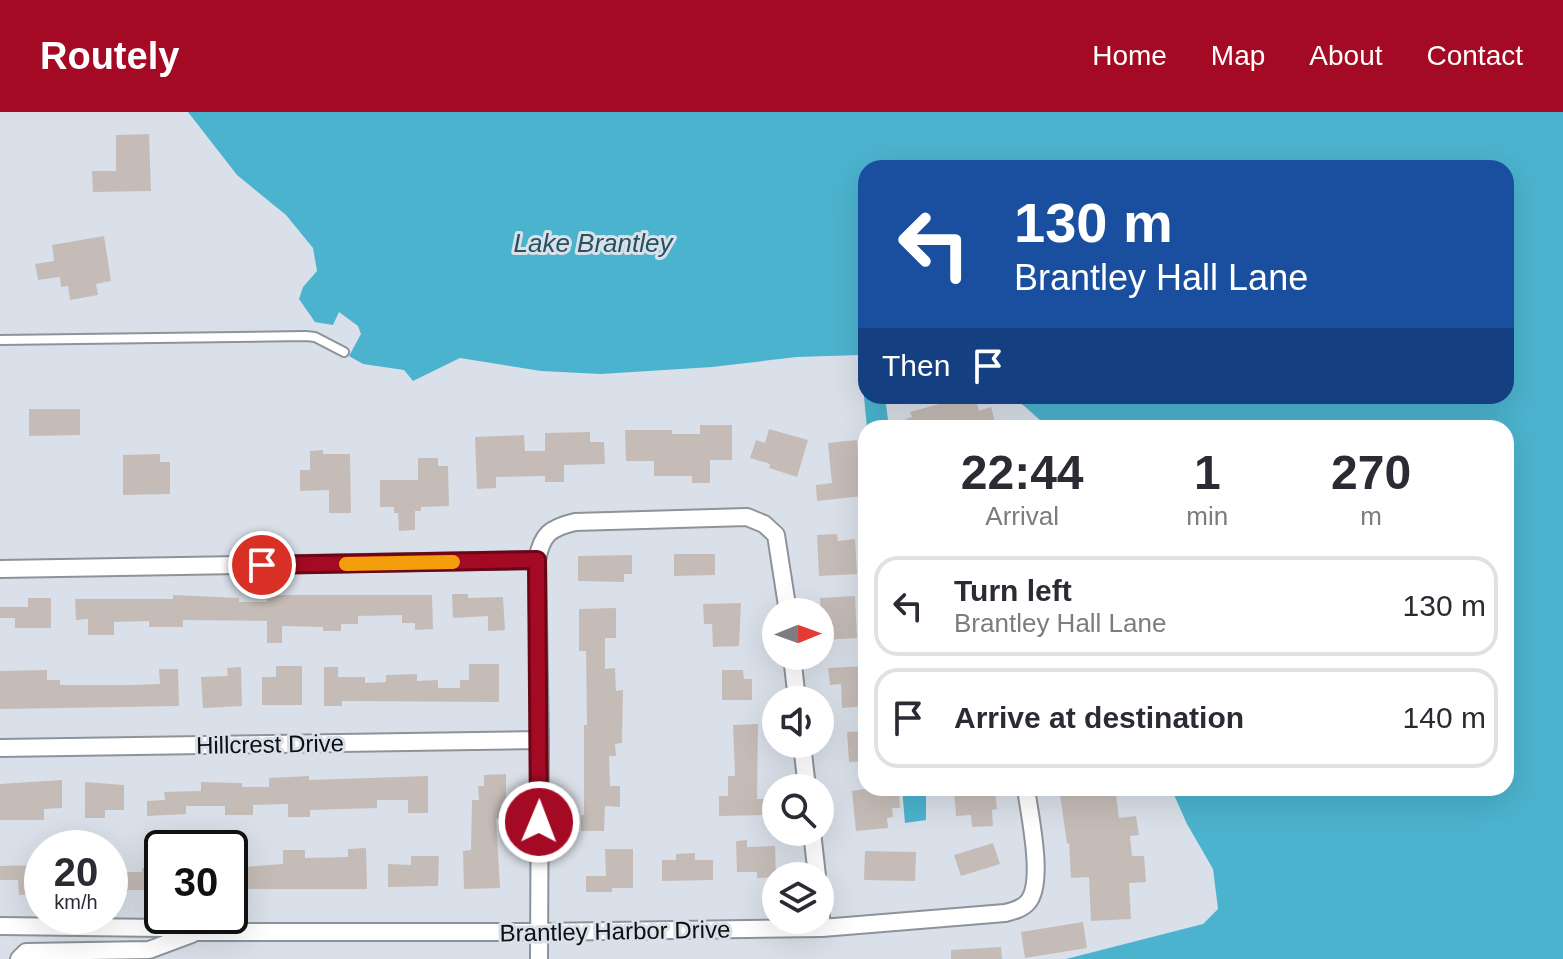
<!DOCTYPE html>
<html lang="en">
<head>
<meta charset="utf-8">
<style>
  :root { --surface:#fff; --page:#f2f2f3; --text:#2b2b33; --muted:#7c7c81; --line:#e1e1e2; --accent:#a50a24 }
  body { margin:0; font-family:Helvetica,sans-serif; background:var(--page); color:var(--text); height:100vh; display:flex; flex-direction:column; font-size:30px; white-space:nowrap }
  * { box-sizing:border-box; margin:0 }
  p { font-size:26px; color:var(--muted) }
  .icon { flex:none; width:44px; height:44px; fill:none; stroke:currentColor; stroke-width:2; stroke-linecap:round; stroke-linejoin:round }
  .map { position:relative; flex:1; overflow:hidden }
  .panel { position:absolute; left:858px; top:308px; width:656px; height:376px; display:flex; flex-direction:column; background:var(--surface); border-radius:24px; box-shadow:0 8px 32px #0002 }
  .panel>* { flex:none }
  .top-card { position:absolute; left:858px; top:48px; width:656px; height:244px; border-radius:24px; box-shadow:0 8px 32px #0002; background:#1a4fa0; color:#fff; overflow:hidden }
  .needle { width:52px; rotate:89deg }
  .tools { position:absolute; left:762px; top:486px; display:grid; gap:16px }
  .tools a { display:grid; place-items:center; width:72px; height:72px; border-radius:50%; background:var(--surface); box-shadow:0 8px 32px #0002; font-size:40px }
  .speed { position:absolute; left:24px; top:718px; display:flex; gap:16px; font-size:40px; font-weight:700; text-align:center }
  .speed>* { display:grid; place-content:center; width:104px; height:104px; border-radius:50%; background:var(--surface); box-shadow:0 8px 32px #0002; line-height:1 }
  .speed small { font-size:20px; font-weight:400 }
  .speed .limit { border:4px solid #111; border-radius:12px; background:#fff; color:#111 }
  .pin { position:absolute; display:grid; place-items:center; width:68px; height:68px; color:#fff; margin:-34px; border:4px solid #fff; border-radius:50%; box-shadow:0 2px 8px #0007 }
  .me { position:absolute; width:88px; margin:-44px; rotate:1deg; stroke-linejoin:round; filter:drop-shadow(0 0 6px #0008) }
  .turn { display:flex; align-items:center; gap:28px; height:168px; padding:0 24px; font-size:36px }
  .turn .icon { width:104px; height:104px; stroke-width:2.5 }
  .turn b { display:block; font-size:56px; line-height:68px }
  .then { display:flex; align-items:center; height:76px; padding:0 24px; background:#0003; gap:16px; font-size:30px }
  .eta { display:flex; justify-content:space-evenly; align-items:center; height:136px; text-align:center }
  .eta b { font-size:48px; font-weight:600; line-height:56px }
  ul { padding:0; list-style:none }
  li { display:flex; align-items:center; gap:24px; height:100px; margin:0 16px 12px; padding:0 8px; border:4px solid var(--line); border-radius:24px }
  li div { flex:1 }
  li b { display:block; font-size:30px }
  li em { font-style:normal }
  header { display:flex; align-items:center; gap:48px; box-sizing:border-box; height:112px; padding:0 40px; background:var(--accent); color:#fff }
  header strong { font-size:38px }
  nav { display:flex; gap:44px; margin-inline-start:auto; font-size:28px }
  .map>svg:first-child { display:block }
</style>
</head>
<body>
<header>
<strong>Routely</strong>
<nav><a>Home</a><a>Map</a><a>About</a><a>Contact</a></nav>
</header>
<div class="map">
<svg width="1563" height="847" viewBox="0 0 1563 847">
  <rect width="100%" height="100%" fill="#d9e0e9"/>
  <path fill="#4cb3ce" d="M188,0H1563V847H1066L1203,812L1218,797L1213,757L1187,712L1171,676H1506V316H1049L1023,293L1006,284H1506V56H866V284H885L889,316H867L860,243L797,245L712,255L601,262L541,259L460,246L413,269L404,258L363,252L349,244L361,222L358,214L339,200L333,213L315,210L299,187L303,175L317,159L313,136L286,103L237,63Z
    M902,676H926V708L905,711Z"/>
  <path fill="#c6bcb7" d="M149,22L151,79L93,80L92,59H116V23Z
    M104,124L111,169L96,172L98,183L70,188L68,174L61,175L60,165L38,168L35,152L54,149L52,133Z
    M969,284H975L979,299L991,295L995,310L975,316H908L906,307L912,305L910,300Z
    M29,297H80V323L29,324Z
    M700,313H732V348H710V371H692V364H654V349H626L625,318H672V322H700Z
    M769,317L808,328L797,365L769,356L770,352L750,346L756,328L765,331Z
    M590,320V330H604L605,352L564,353V370H545V364L496,365V376L477,377L475,325L524,323L525,339H545V321Z
    M857,328L863,384L817,389L816,373L832,371L828,331Z
    M323,338V342H350L351,401H329V378L300,379V358H310V339Z
    M160,342V350H170V382L123,383V343Z
    M418,346H438V354H448L449,394L421,395V399H415V418L399,419L398,401H394V395H380V368H418Z
    M837,422L838,429L855,427L857,462L819,464L817,423Z
    M674,442H715V463L674,464Z
    M632,443V462H624V470L578,469V444Z
    M452,482H468V486L503,485L505,518L488,519V504L453,506Z
    M173,483L239,486V490H267V483H432L433,517L415,518V511H402V503L358,504V512H341V519H323V515L282,514V531H267V509L183,508V515H149V509L114,510V523H88V507L76,508L75,487H173Z
    M855,484L857,526L823,528L820,486Z
    M28,486H51V516H15V506H0V495H28Z
    M741,491L739,534L713,535L712,512H704L703,492Z
    M616,496V526H605V557L615,556L616,579L623,578L622,631L615,632L616,644H609L610,674H620V695L605,694L604,719H581V703H584V613H587L586,539H579V497Z
    M469,552H499V590L342,589V594H324V555H338V565H365V571L386,570V563L417,562V569L438,568V576H460V568H469Z
    M276,554H302V593H262V565H276Z
    M866,554V594L842,596L841,572L830,573L828,556Z
    M241,555L242,594L203,596L201,565L228,564L227,556Z
    M159,557H178L179,594L0,597V559L47,558V568H60V573H129L160,572Z
    M722,558H743L744,567H752V588H722Z
    M758,612L757,687H765V703L719,704V684H728V664H735L733,613Z
    M866,619V649L849,650L847,620Z
    M506,662V707H496L500,776L464,777L463,739L471,738L472,688H479L478,674H484V663Z
    M309,664V668L428,664V701H408V688H377V696L310,698V705H288V692L253,693V703H225V694H186V702L147,704V689L165,688L164,680L201,679V670L242,671V675H269V666Z
    M62,668V696L44,697V708H0V672Z
    M85,670L124,673V698H105V706H85Z
    M870,676H883L884,684L899,682L900,696H892L893,705L887,706L888,716L856,719L852,679Z
    M954,676L995,679L997,697L992,698L993,714L972,715L971,703L956,704Z
    M1106,676L1107,684L1116,683L1119,706L1136,704L1139,723L1130,724L1132,744H1144L1146,770L1129,771L1131,807L1091,809L1089,765L1071,766L1069,731L1067,732L1060,682Z
    M747,728V735L775,734L776,765L757,766V760H737L736,729Z
    M993,731L1000,752L961,764L954,743Z
    M366,736L367,777H230V756L283,752V738H305V746L348,745V737Z
    M605,737H633V776H612V780H586V764H606Z
    M865,739L916,740L915,769L864,768Z
    M695,741V748H713V768L662,769V748H676V742Z
    M411,744H439L438,774L388,775V752L411,753Z
    M42,753V782L19,783L18,768H0V754Z
    M142,756H162V778H128V780L110,781V760H142Z
    M1083,810L1087,836L1025,846L1021,820Z
    M1001,835L1002,847H951V838Z"/>
  <g fill="none" stroke-linecap="round" stroke-linejoin="round">
    <g stroke="#8c939a" stroke-width="12">
      <path id="lane" d="M0,228L306,224L315,225L344,240"/>
    </g>
    <g stroke="#8c939a" stroke-width="20">
      <path id="street" d="M0,457L537,448
        M792,544L797,588
        M802,632L807,676
        M0,636L540,628
        M812,720L817,764
        M820,795L822,816
        M0,814L162,816L198,820H538L822,816L1005,801C1013,799 1022,797 1028,790C1045,770 1029,701 1026,676
        M19,847L26,840L149,838L192,822
        M539,847L540,628L537,448C542,422 550,416 575,410L747,405L764,412L776,423L788,500"/>
    </g>
    <use href="#lane" stroke="#fff" stroke-width="8"/>
    <use href="#street" stroke="#fff" stroke-width="16"/>
  </g>
  <g fill="none" stroke-linecap="round" stroke-linejoin="round">
    <g stroke="#6b0617" stroke-width="20">
      <path id="route" d="M262,453L537,448L539,710"/>
    </g>
    <use href="#route" stroke="#a50a24" stroke-width="14"/>
    <path stroke="#f59e0b" stroke-width="14" d="M346,452L453,450"/>
  </g>
  <g text-anchor="middle" dominant-baseline="central" stroke-width="6" stroke-linejoin="round" paint-order="stroke">
    <g font-size="24" fill="#0d0f12" stroke="#d9e0e9">
      <text transform="translate(270 632) rotate(-1)">Hillcrest Drive</text>
      <text transform="translate(615 819) rotate(-1)">Brantley Harbor Drive</text>
    </g>
    <g font-size="26" font-style="italic" fill="#25525e" stroke="#d9e0e9">
      <text x="593" y="131">Lake Brantley</text>
    </g>
  </g>
</svg>
<div class="tools">
<a><svg class="needle" viewBox="-14 -14 28 28"><path d="M0-13l5 13h-10z" fill="#e53935"/><path d="M0 13l5-13h-10z" fill="#7c7c81"/></svg></a>
<a><svg class="icon" aria-label="sound" viewBox="0 0 24 24"><path d="M4 9h4l5-4v14l-5-4H4zM17 9q2 3 0 6"/></svg></a>
<a><svg class="icon" aria-label="search" viewBox="0 0 24 24"><circle cx="10" cy="10" r="6"/><path d="M15 15l6 6"/></svg></a>
<a><svg class="icon" aria-label="layers" viewBox="0 0 24 24"><path d="M12 4l9 5-9 5-9-5zM3 14l9 5 9-5"/></svg></a>
</div>
<div class="speed"><div>20<small>km/h</small></div><div class="limit">30</div></div>
<div class="pin" style="left:262px;top:453px;background:#d93025"><svg class="icon" aria-label="arrive" viewBox="0 0 24 24"><path d="M6 21V4h12l-3 4 3 4H6"/></svg></div>
<svg class="me" style="left:539px;top:710px" viewBox="-20 -20 40 40"><circle r="17" fill="#a50a24" stroke="#fff" stroke-width="3"/><path d="M0-11L8 9 0 5-8 9z" fill="#fff"/></svg>
<div class="top-card">
<div class="turn"><svg class="icon" aria-label="left" viewBox="0 0 24 24"><path d="M17 20v-9H6M10 6l-5 5 5 5"/></svg><div><b>130 m</b>Brantley Hall Lane</div></div>
<div class="then">Then<svg class="icon" aria-label="arrive" viewBox="0 0 24 24"><path d="M6 21V4h12l-3 4 3 4H6"/></svg></div>
</div>
<section class="panel">
<div class="eta">
<div><b>22:44</b><p>Arrival</p></div>
<div><b>1</b><p>min</p></div>
<div><b>270</b><p>m</p></div>
</div>
<ul>
<li><svg class="icon" aria-label="left" viewBox="0 0 24 24"><path d="M17 20v-9H6M10 6l-5 5 5 5"/></svg><div><b>Turn left</b><p>Brantley Hall Lane</p></div><em>130 m</em></li>
<li><svg class="icon" aria-label="arrive" viewBox="0 0 24 24"><path d="M6 21V4h12l-3 4 3 4H6"/></svg><div><b>Arrive at destination</b></div><em>140 m</em></li>
</ul>
</section>
</div>
</body>
</html>
